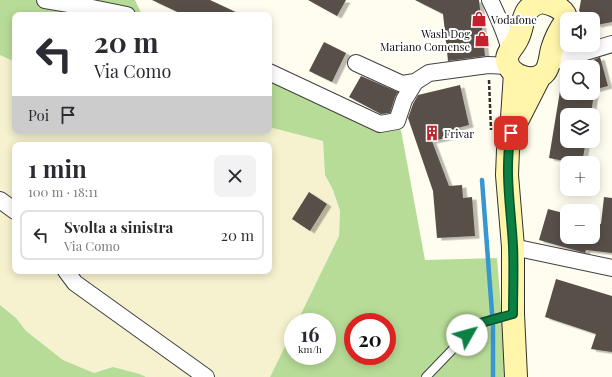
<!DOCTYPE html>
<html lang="it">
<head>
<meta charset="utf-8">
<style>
  :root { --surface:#fff; --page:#f2f2f3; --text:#2b2b33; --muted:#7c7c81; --line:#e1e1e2 }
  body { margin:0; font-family:"Playfair Display",serif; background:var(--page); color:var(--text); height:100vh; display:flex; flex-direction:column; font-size:15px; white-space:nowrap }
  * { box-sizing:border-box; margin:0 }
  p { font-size:13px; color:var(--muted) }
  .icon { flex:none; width:22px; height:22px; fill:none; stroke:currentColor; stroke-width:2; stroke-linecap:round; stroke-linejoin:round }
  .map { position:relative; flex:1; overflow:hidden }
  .drawer { position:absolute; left:12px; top:142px; width:260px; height:132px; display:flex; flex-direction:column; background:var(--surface); border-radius:8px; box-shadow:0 2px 10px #0003 }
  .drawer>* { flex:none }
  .top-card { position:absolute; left:12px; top:12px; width:260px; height:122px; border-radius:8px; box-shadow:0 2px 10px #0003; background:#fff; color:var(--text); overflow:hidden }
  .tools { position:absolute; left:560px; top:12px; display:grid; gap:8px }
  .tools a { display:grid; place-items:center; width:40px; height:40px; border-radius:8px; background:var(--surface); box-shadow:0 2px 10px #0003; font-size:20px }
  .speed { position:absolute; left:284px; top:313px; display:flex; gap:8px; font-size:20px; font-weight:700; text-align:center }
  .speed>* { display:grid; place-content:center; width:52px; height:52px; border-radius:50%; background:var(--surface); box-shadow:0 2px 10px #0003; line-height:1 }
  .speed small { font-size:10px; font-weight:400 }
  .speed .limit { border:6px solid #d22; background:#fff; color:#111 }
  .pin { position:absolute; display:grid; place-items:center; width:34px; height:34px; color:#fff; margin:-17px; border-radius:8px; box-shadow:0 2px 6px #0006 }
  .me { position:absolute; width:44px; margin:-22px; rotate:52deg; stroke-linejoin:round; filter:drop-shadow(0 0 3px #0008) }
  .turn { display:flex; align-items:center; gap:14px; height:84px; padding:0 16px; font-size:18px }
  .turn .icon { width:52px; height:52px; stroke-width:2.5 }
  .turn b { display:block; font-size:28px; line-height:34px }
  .then { display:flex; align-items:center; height:38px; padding:0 16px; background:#0003; gap:8px; font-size:15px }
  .round { display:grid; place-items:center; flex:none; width:42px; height:42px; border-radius:8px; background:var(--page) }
  .headline { display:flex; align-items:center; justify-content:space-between; height:68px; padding:0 16px }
  h1 { font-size:24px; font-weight:700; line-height:30px }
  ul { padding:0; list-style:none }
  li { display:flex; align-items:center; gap:12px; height:50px; margin:0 8px 6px; padding:0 8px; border:2px solid var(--line); border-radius:8px }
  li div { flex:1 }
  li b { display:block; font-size:15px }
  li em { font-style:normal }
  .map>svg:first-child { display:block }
</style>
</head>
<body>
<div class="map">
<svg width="612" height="377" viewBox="0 0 612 377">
  <defs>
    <filter id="shadow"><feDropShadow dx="4.5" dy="2.5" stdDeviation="0" flood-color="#0004"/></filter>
  </defs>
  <rect width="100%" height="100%" fill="#fffcf0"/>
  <path fill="#f6f2cf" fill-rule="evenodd" d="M0,55L15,62V131H269V127L323,141L325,175L333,190L340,211L339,236L297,322H293V330L270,377H146L140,374L113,367L94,373L63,360L26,331L16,318L0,305ZM15,145H269V271H15Z"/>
  <path fill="#b7dc97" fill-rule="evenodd" d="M0,0H135L142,15H15V62L0,55Z
    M269,70L401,130L425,260L497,258L503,332L504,377H270L293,330V356H327V322H297L339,236L340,211L333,190L325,175L323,141L269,127ZM353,322H387V356H353Z
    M0,305L16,318L26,331L63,360L94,373L113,367L140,374L146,377H0Z"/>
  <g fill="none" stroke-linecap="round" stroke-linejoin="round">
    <path stroke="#3896d1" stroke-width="4.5" d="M482,180L493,326V377"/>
  </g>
  <path fill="#584f4a" filter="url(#shadow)" d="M152,0H210L242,15H184Z
    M308,0H346L337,16Z
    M415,0H479L485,56L448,61L443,14Z
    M581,0H612V22L597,25L593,22V19H589L579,11Z
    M324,42L346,53L332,82L309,71Z
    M600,57L608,86L593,90V60Z
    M361,76L398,92L395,97L390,113L381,114L349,97Z
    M460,85L469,125L450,130L451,137L432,141L449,186L462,185L463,198L472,197L475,236L437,238L433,191L408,118L413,104L418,95Z
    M560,91L567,92V93H594L591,115H567V141H586L582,163H575L549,158Z
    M309,192L327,204L310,231L292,219Z
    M604,197L612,198V253L586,250L585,253L539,240L548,209L567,214V237H593V222L601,224Z
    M556,279L612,296V352L591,349L596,334L545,317Z"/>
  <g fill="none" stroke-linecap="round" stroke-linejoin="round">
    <g stroke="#414141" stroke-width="10">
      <path id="service" d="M426,377L477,324L512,314"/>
    </g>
    <g stroke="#414141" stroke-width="18">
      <path id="minor" d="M45,0L87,7L127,15
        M490,0C498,17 506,33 510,51
        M356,63L402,84L415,82L429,73L488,65L508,66
        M549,63L612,44
        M269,72L380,124L397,121L404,100L415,82
        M0,200L15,211
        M513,247L612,268
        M66,271L75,283L206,377"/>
    </g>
    <g stroke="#303030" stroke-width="24">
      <path id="secondary" d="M542,2C552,4 567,9 566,21C560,29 555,39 552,49C550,56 550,66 545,72C535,85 507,76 507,59C507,52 514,46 517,40C526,23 519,8 542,2Z
        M515,73L511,133L508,150L507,175L513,247V314L516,377
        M515,125L540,76"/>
    </g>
    <path stroke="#303030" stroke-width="2.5" stroke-dasharray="4 2" stroke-linecap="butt" d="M489,80L491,130"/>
    <use href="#service" stroke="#fff" stroke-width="8"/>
    <use href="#minor" stroke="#fff" stroke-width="16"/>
    <use href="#secondary" stroke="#fff5ab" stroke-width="22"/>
  </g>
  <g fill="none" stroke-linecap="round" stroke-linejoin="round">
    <g stroke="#07532c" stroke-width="10">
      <path id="route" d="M467,335L477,324L513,314C513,292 514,269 513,246C511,208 504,171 511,133"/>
    </g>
    <use href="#route" stroke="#0b8043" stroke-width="7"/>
  </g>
  <defs>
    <g id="shop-bare" transform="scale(1.2)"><path d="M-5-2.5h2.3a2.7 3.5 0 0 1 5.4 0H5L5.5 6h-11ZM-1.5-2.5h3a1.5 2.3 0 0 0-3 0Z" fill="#c3222c" stroke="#fff" stroke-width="2.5" paint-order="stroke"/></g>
    <g id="building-bare" transform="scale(1.2)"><path d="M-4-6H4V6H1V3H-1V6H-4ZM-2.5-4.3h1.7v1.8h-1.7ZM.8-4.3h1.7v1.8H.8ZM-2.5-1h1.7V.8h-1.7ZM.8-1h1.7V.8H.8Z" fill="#c3222c" stroke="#fff" stroke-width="2.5" paint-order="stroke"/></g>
  </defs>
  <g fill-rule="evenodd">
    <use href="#shop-bare" x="479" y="19"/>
    <use href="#shop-bare" x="482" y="39"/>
    <use href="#building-bare" x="432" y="133"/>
  </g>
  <g text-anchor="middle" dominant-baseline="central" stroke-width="4" stroke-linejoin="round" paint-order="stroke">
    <g font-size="11" fill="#0e0e0e" stroke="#fff" text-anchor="start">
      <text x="491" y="19">Vodafone</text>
      <text x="470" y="33" text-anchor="end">Wash Dog<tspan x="470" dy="13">Mariano Comense</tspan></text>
      <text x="444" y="133">Frivar</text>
    </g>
  </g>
</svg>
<div class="tools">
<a><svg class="icon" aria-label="sound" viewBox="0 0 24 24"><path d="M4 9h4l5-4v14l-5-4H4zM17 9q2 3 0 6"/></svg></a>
<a><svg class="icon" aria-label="search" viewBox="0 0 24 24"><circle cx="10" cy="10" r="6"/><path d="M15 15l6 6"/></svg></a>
<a><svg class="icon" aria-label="layers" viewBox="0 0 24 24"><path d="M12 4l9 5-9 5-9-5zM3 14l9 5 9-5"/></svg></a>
<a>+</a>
<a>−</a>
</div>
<div class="speed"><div>16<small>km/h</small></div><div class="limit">20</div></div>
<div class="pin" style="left:511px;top:133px;background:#d93025"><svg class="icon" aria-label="arrive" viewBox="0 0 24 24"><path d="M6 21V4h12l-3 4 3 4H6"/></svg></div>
<svg class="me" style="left:467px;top:335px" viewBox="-20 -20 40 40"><circle r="19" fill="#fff"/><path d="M0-13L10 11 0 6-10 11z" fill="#0b8043"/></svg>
<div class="top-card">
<div class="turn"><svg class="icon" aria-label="left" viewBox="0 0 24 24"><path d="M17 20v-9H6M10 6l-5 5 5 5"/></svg><div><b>20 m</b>Via Como</div></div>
<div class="then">Poi<svg class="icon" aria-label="arrive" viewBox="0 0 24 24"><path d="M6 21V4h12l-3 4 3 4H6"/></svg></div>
</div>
<section class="drawer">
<div class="headline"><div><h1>1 min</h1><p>100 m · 18:11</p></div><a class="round"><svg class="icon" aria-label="close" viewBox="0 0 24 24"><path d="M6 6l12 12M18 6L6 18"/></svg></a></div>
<ul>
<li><svg class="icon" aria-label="left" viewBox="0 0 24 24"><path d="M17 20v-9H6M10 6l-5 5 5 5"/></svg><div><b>Svolta a sinistra</b><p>Via Como</p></div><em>20 m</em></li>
</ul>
</section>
</div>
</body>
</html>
